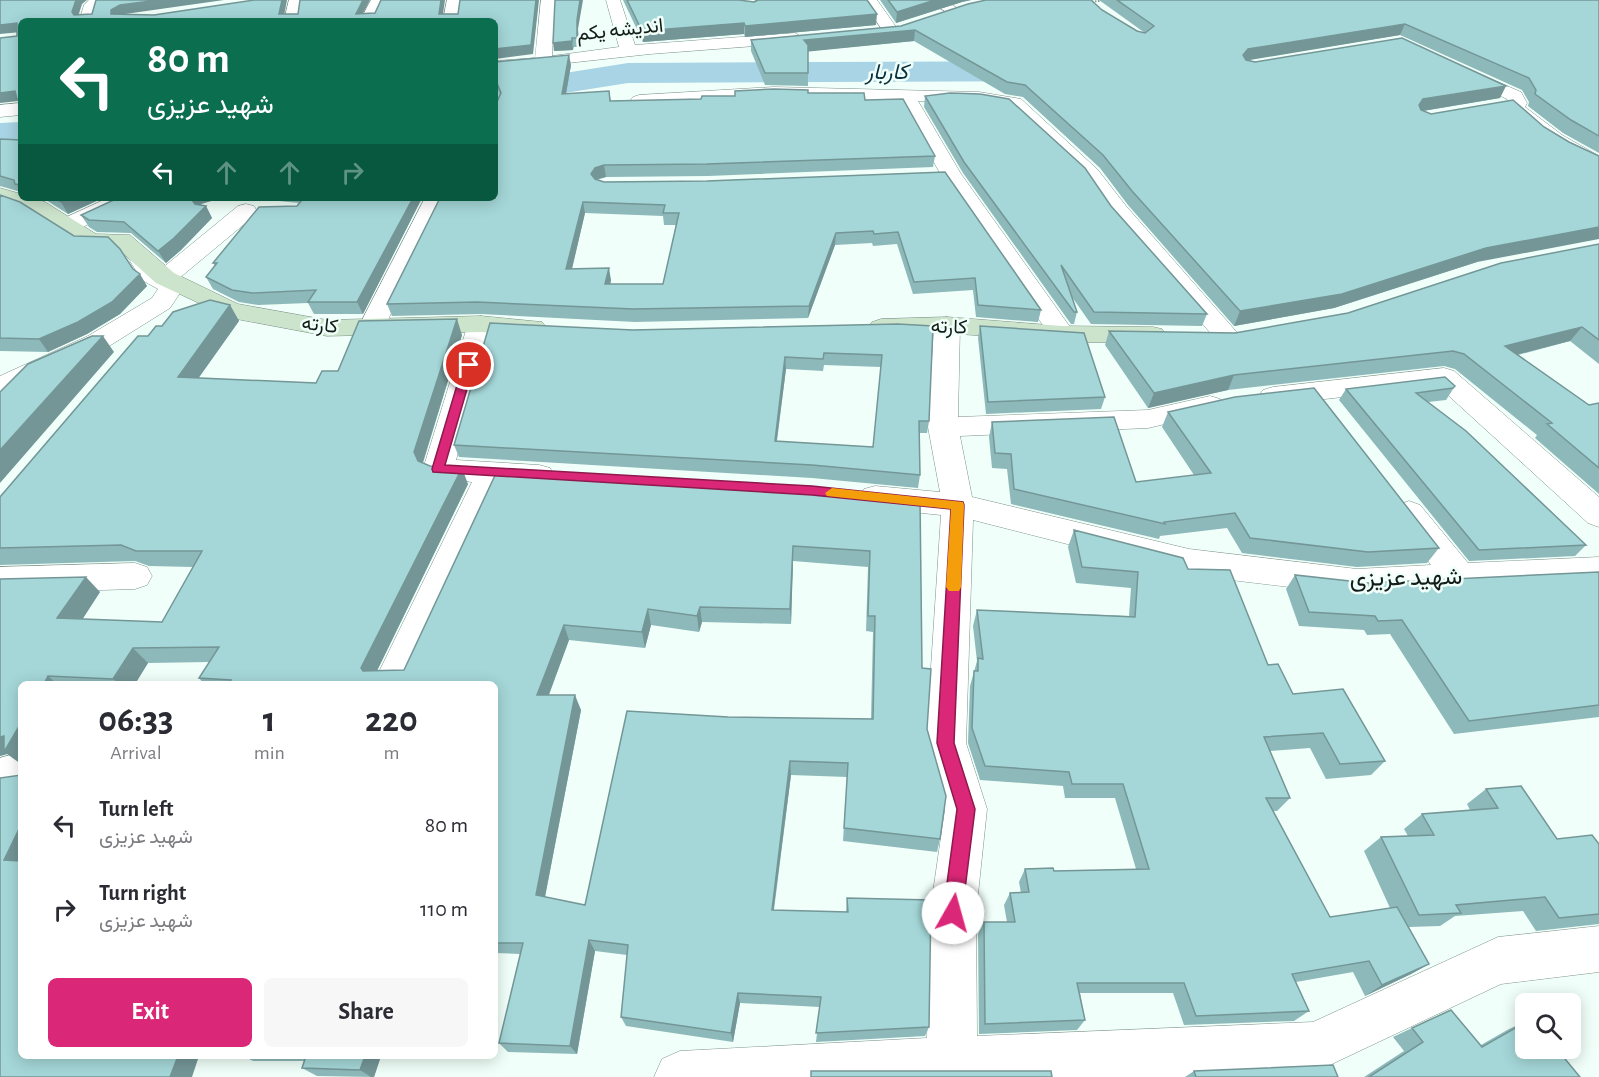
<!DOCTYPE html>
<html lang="en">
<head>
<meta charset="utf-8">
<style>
  :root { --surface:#fff; --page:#f7f7f7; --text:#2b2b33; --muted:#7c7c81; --accent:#db2777 }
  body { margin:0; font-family:"Alegreya Sans",Vazirmatn,sans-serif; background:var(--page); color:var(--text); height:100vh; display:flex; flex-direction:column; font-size:22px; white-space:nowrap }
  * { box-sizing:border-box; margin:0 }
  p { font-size:20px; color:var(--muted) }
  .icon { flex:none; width:33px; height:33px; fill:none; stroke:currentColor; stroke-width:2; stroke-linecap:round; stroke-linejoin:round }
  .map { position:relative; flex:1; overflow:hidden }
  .panel { position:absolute; left:18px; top:681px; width:480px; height:378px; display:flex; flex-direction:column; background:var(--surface); border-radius:9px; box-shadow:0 3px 15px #0003 }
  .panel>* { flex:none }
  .hud { position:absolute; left:18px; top:18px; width:480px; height:183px; border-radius:9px; box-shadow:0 3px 15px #0003; background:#0b6e4f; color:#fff; overflow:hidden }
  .fabs { position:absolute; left:1515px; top:993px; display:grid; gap:12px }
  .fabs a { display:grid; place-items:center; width:66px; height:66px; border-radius:9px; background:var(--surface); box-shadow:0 3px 15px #0003; font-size:30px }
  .pin { position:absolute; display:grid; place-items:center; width:51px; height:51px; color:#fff; margin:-26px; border:3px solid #fff; border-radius:50%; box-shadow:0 2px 6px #0007 }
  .me { position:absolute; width:66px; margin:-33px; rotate:7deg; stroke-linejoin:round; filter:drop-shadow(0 0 4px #0008) }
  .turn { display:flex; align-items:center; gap:21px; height:126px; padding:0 30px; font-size:27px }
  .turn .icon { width:78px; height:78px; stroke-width:2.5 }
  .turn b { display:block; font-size:42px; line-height:51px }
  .lanes { display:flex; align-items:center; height:57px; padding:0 30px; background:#0003; justify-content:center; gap:30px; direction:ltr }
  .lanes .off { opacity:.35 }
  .eta { display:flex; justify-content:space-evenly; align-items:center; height:102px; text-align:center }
  .eta b { font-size:36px; font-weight:700; line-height:42px }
  .action { display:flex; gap:12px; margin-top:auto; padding:12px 30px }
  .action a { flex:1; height:69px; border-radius:9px; background:var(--accent); color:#fff; font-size:24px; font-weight:700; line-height:69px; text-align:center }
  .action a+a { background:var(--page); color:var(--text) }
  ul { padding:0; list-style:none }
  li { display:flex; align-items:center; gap:18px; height:84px; padding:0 30px }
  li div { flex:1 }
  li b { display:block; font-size:22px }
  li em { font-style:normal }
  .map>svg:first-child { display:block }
</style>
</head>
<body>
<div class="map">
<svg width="1599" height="1077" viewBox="0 0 1599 1077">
  <rect width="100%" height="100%" fill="#f0fff9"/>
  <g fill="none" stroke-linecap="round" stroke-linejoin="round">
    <path fill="#a8d4e5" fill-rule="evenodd" d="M1053,61L1065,64L1070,71L1065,78L1053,81L628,83L495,104V84L628,63Z
      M21,122V144L0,145V123Z"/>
    <g stroke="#7b9289" stroke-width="1">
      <path id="street" d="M89,0H105L99,7L95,21H79L84,5Z
        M289,0H303L300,21H284Z
        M371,0H385L376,21H360Z
        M447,0H461L459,21H443Z
        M541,0H555L552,56L619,47L606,0H620L635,45L795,33L803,38L795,43L650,54L495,71V61L535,58Z
        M862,0H877L899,31L897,34H885Z
        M925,0H944L962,11L954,16Z
        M1463,67L1521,92L1527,103L1525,107L1562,135L1599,156V169C1564,160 1535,134 1508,112L1506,108L1509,103L1507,99L1457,76L1454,72L1457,68Z
        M774,87L979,92L1021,99L1098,170L1126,206L1241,337L1237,343L1228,345L1219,343L1110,216L1084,178L1008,108L979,102L918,101L961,174L1075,334L1071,340L1062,342L1053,340L941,175L900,101L774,97L639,107L633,105L630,101L633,97L639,95Z
        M21,103V115L0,117V105Z
        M108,198H137L134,203L74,231L66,233L58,231L55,226L58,221Z
        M425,198H447L384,328L380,334L371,336L362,334L358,328Z
        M246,204L254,206L257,211L254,216L177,280L184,287L170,308L106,348L0,396V376L88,336L152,298L158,289L142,280L130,261L134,256L142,254L150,256L160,270L238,206Z
        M481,316L490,319L494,324L456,460L539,465L550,468L554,476L550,484L539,487L502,484L411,684H373L472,482L427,476L423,469L468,324L472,319Z
        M947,317L956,320L960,325L958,417L1148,410L1210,396L1220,399L1224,405L1220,411L1148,428L960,436L972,497L1189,549L1357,569L1431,565L1393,513L1398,505L1409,501L1420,505L1468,563L1599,557V583L1357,595L1189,575L973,520L966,743L987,809L976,913L977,1036L1313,1022L1498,937L1599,926V972L1501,984L1315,1072L1196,1077H654L662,1059L680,1051L927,1038L930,913L945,809L926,743L941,515L875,508L864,505L859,497L864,489L875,486L940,492L928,427L934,325L938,320Z
        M1444,368L1454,371L1599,497V527L1588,523L1438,386L1273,405L1263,402L1259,396L1263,390L1273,387Z
        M135,563L147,567L152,576L147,585L135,589L0,593V567Z
        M21,752V790L0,796V758Z"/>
    </g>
    <g stroke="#7b9289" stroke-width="1">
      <path id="secondary" d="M0,188L21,194V198H32L45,202L96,234L130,235L174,273L238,304L327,320L481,316L542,322L546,327L542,332L533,335L481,332L327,336L231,318L156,283L116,247L83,246L29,212L0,201Z
        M947,317L1062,326L1153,327L1162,329L1166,335L1162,341L1153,343L1062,342L947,333L881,335L872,332L868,327L872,322L881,319Z"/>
    </g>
    <path stroke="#8d9994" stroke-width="2" stroke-dasharray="1.5 1.5" stroke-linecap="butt" d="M1089,2L1108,0"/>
    <use href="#street" fill="#fff" fill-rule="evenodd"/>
    <use href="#secondary" fill="#cde4cc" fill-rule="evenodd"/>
  </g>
  <path fill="#8eb9ba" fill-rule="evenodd" d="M623,0H739L754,2L756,1L754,0H867L876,25L745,37L744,34L643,42Z
    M880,0H971L962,2L896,23Z
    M1099,0H1599V153L1563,133L1528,106L1529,102L1522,90L1400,35L1246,60L1500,98L1422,111L1477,262L1334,308L1234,326L1128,205L1100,168L1023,97L1005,94L914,41L808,51V86L765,85L751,51V40L901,26L1102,10L1137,31L1145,33Z
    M578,29L579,47H574L573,50L554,51Z
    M495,62L571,65L566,94L609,91L611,101L701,99L735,96L808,93L865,100L935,156L933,167L708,176L606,177L597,180L604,182L707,181L945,172L1041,310L1038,322L976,317L973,290L913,294L897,244L873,246L872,243L835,245L808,318L635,322L481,314L392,316L387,304L495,198L500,95L495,82ZM585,213L663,216L664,225H676L663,284H610L611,280L572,269Z
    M925,96L1111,206L1207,314L1202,326L1091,324L1072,297L1077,312L1074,324H1071L963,173L924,107Z
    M0,139L21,140V192L0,186Z
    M0,195L133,269L147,286L120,314L87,334L48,352L0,351Z
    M36,198H103L68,214L46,200Z
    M118,198H231L228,201H211L201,204L200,205L206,206L212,218L181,250L166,263L131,233L97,232L89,227L81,215Z
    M277,198H422L363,314H314L308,303L258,305L239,302L213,289L206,277L215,266L213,263L297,206L299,203L279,201Z
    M1599,244V364L1570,341L1518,355L1589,405L1599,403V494L1535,438L1537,435L1455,369L1444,366L1228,390L1148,408L1105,345L1109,331L1235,333L1348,313Z
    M230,305L239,321L198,378L316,383L338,371L462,335L423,463L468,484L377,671L404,670L920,499L922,668L927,729L940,839L937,852L843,841L847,777L791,775L774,910L846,912L847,898L929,1027L925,1036L816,1042L820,1007L740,1003L733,1042L626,1026L621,1017L627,955L595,951L577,1054L508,1052L499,1043L520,954L495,953V684H204L199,678L209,662L148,663L135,684H21L7,754L0,756V579L100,592L82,619L162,622L193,567L149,566L135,561L0,565V497L148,336L162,326ZM793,561L868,567L866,631L873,632L871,719L728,717L585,905L545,897L581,710L549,695L569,640L645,648L651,625L699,632L702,622L791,624Z
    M898,324L929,421L927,433H919L920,475L918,488L812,478L459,457L454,445L633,330ZM824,365L881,367L873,447L777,441L786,369L823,371Z
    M980,326L1105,397L1101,409L986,414L978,338Z
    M1455,386L1446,400L1428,402L1586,545L1575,556L1469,561L1339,400L1346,389Z
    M1168,412L1439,548L1427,563L1357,567L1242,553L1227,528L1160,536L1159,539L1011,504L1007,469L992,468L989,437L992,422L1136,482L1194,475L1162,427Z
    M1074,530L1188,569L1293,694L1385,761L1371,775L1326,779L1310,748L1270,751L1290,798L1277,811H1273L1330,917L1390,908L1364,851L1381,837L1408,836L1404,829L1422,814L1470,810L1467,804L1486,789L1557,839L1599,844V924L1536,931L1523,911L1455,916L1440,926L1409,927L1429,964L1411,974L1365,996L1353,972L1296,982L1309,1011L1294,1021L1184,1025L1173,993H1080L1085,1020L1077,1030L979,1034L978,934L984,922H1007L1004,905L1010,893H1021L1019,882L1025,869L1054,871L1136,869L1115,798H1065L1063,786L980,780L968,743L970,686L977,661L973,626L977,610L1129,616L1131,588L1076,583L1068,547Z
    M1599,572V717L1454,734L1390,634L1367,635L1364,630L1299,626L1286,589L1295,575L1368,583Z
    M1526,1021V1048L1580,1077H1364L1404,1051L1393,1037L1412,1028L1481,1045L1509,1029Z
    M243,1056H381L374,1077L317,1076L302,1068L304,1061H253Z
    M1194,1071L1338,1077H1185Z"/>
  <path fill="#749697" d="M76,0H87L82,4L77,20L72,12Z
    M159,0H224L125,14H111V10L120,5Z
    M282,0H287L283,21L279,14Z
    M363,0H370L359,21L356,14Z
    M441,0H445L442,21L439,14Z
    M536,0H539L533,54L495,59V49Z
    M580,0H583L578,29L579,47L577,38V20Z
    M935,0H971L962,2L896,23L897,12Z
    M877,14L876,25L745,37V26Z
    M17,23L21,32L0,34V25Z
    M744,23V34L643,42L642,31Z
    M1405,24L1400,35L1244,61L1243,55L1248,49Z
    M915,30L914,41L804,52V40Z
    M572,38L573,50L554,51L553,43Z
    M569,55L571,65L564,105L562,94Z
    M1506,86L1500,98L1417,112L1419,105L1423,99Z
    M15,91L18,101L0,103V93Z
    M604,165L606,177L597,179L593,185L591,174L595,168Z
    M70,198H103L68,214L61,202Z
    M193,198H210L211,201L201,204L198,211L192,200Z
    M413,198H422L363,314L357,302Z
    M583,202L585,213L569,281L566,269Z
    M206,206L212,218L181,250L166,263L158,251Z
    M1599,227V239L1477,262L1334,308L1234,326L1240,311L1486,248Z
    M836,233L835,245L808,318L809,306Z
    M609,268L611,280L608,296L605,284Z
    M140,274L147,286L120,314L87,334L48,352L39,339L137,276Z
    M230,305L239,321L188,393L178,377Z
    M457,319L462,335L421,468L414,452Z
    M1582,327L1570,341L1495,360L1505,346Z
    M103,336L114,352L0,483V450Z
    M785,357L786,369L775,453V441Z
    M1234,375L1228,390L1148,408L1154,393Z
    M462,468L468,484L371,683L361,668Z
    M793,546V561L791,624L790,609Z
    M86,577L100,592L73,634L57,618Z
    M700,607L702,622L699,632L697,616Z
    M648,609L651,625L645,648L642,632Z
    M564,625L569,640L543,710L537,695Z
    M133,648L148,663L135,684H119L113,679Z
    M48,676L57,684H44Z
    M575,695L581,710L543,907L536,895Z
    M21,723V764L7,754L0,756V737Z
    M790,761L791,775L772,921V910Z
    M21,825V870L4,860Z
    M589,940L595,951L577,1054L570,1046Z
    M1429,964L1411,974L1365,996L1382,985Z
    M738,993L740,1003L733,1042L731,1033Z
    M178,1056H199L192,1077H170Z
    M365,1056H381L374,1077H371L360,1070Z"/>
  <path fill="#a5d7d8" stroke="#749697" stroke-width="1.5" fill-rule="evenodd" d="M0,0H76L72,12L74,15L92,14L96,0H159L120,5L111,10V14L154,15L254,0H282L279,14H298L300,0H363L356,14L375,13L381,0H441L439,14H458L460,0H536L531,45L495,49V21H21V99H17L15,91L0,93V38L17,36V23L0,25Z
    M555,0H580L577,20V38H572V41L553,43Z
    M627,0H739L754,2L758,0H867L877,14L745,26L744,23L642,31Z
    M888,0H935L897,12Z
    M986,0H1091L1102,10L1137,31L1145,33L1154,26L1117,0H1599V136L1571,120L1535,94L1536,90L1529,78L1405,24L1248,49L1243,55L1246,60L1255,62L1402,38L1506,86L1423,99L1419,105L1421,110L1431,114L1513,100L1544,127L1569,142L1599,156V227L1486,248L1342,294L1240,311L1132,191L1103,155L1025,85L1007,82L915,30L804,40L808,45V73H765L751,40L901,26L968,4Z
    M569,55L562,94L609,91L610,101L701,99L702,96H735V91L774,89L808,90V93H864L865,100L903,99L935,156L707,164L604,165L595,168L591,174L595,179L604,182L707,181L945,172L1041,310L978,305L975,278L914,282L898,232L874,234L873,231L836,233L809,306L633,309L477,302L387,304L440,198H495V106L501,93L495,78V62ZM583,202L665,205L663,213H679L663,284H605L609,268L566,269Z
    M950,93L980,94L1009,99L1085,168L1111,206L1207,314L1094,312L1061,265L1077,312H1074L964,162L925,96Z
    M0,139L21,140V185L15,184L14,180L0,176Z
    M0,195L20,202L74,236L108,237L120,249L133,269L140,274L112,302L78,322L39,339L0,338Z
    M54,198H70L61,202Z
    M118,198H193L192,200L195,204L206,206L174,238L158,251L124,222L89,220L81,215Z
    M301,198H413L357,302H308L316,290L252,293L232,290L206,277L217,263H213L259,207L297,206L302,200Z
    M1599,244V340L1582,327L1505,346L1589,405L1599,403V468L1547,424L1552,423L1464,354L1453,351L1234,375L1154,393L1109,331L1235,333L1348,313L1501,263Z
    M210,300L230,305L178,377L316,383L322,371H338L359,321L457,319L414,452L418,461L430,466L462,468L361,668L363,671L404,670L498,469L812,488L920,499L922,668L931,669L927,729L946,796L940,839L844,828L848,763L790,761L772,910L848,912L847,898L931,900L929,1027L816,1033L821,997L738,993L731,1033L621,1017L628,945L589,940L570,1046L499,1043L523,943H495V684H229L231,680L199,678L219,647L133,648L113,679L48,676L44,684H21V723L4,752V736L0,737V579L86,577L57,618L162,622L202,551H136L121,545L0,548V497L138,336H148L156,326H162L173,312ZM793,546L870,551L868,616H875L873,719L728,717L627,711L585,905L536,895L575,695H537L564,625L642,632L648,609L697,616L700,607L790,609Z
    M490,323L633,330L898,324L933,326L929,421H919L920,475L812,465L454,445ZM824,353L882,355L873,447L775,441L785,357L823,359Z
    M980,326L1084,333L1105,397L988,402Z
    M92,336H103L0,450V392L28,364Z
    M1445,377L1455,386L1453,388L1416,393L1466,431L1586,545L1479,550L1346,389Z
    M1314,388L1439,548L1368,552L1250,538L1235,513L1164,522L1165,524L1014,489L1011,454L995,453L992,422L1114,417L1136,482L1211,473L1168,412L1235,397Z
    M1074,530L1183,558L1188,569L1230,570L1268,665L1278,664L1293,694L1343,689L1385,761L1340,764L1323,733L1264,737L1290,798H1266L1330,917L1397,907L1429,964L1382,985L1369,961L1292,974L1309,1011L1196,1016L1184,983H1077L1085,1020L985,1024L984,922H1015L1010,893L1029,892L1025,869L1053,868L1054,871L1149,869L1123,784H1072L1069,772L985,766L972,728L974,671H978V658L983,659L977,610L1135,617L1138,572L1082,567Z
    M1599,572V705L1469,721L1402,620L1378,621L1375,616L1309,612L1295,575L1368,583Z
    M21,775V825L4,860L21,861V1056H178L170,1077H0V778Z
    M1521,786L1557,839L1592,835L1599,844V914L1559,918L1545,897L1456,905L1461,913L1419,915L1381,837L1434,835L1422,814L1498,808L1486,789Z
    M1451,1010L1482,1047L1526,1022V1048H1556L1580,1077H1369L1423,1042L1412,1028Z
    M306,1056H365L360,1070L302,1068Z
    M1333,1065L1338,1077H1196L1194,1071Z
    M811,1071H1051L1052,1077H811Z"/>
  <path fill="#db2777" stroke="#8e194d" stroke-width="1.5" d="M469,362L474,365L445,465L812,486L963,502L964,505L954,743L975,809L962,913L959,920L953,923L946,920L943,913L957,809L937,743L951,509L812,495L433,472L432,469L463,365Z"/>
  <path fill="#f59e0b" d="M832,488L963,502L964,505L961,587L959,591H949L946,587L951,509L827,496L825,493Z"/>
  <g text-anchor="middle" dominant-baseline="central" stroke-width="5" stroke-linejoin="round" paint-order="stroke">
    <g font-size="20" fill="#131c18" stroke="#f0fff9">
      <text transform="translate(620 30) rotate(-6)">اندیشه یکم</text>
      <text transform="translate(320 325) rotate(7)">کارته</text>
      <text transform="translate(949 327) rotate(2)">کارته</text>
    </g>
    <g font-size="22" font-style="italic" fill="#08303e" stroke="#f0fff9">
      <text x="887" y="72">کاربار</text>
    </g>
    <g font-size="24" fill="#131c18" stroke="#f0fff9">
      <text transform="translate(1406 578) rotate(-1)">شهید عزیزی</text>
    </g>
  </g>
</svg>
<div class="fabs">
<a><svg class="icon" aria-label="search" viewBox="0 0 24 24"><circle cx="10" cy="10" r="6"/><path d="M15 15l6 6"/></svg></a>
</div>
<div class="pin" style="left:469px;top:365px;background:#d93025"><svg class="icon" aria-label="arrive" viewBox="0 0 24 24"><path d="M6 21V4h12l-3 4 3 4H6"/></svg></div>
<svg class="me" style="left:953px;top:913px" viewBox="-20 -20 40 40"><circle r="19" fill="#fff"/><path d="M0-13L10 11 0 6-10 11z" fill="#db2777"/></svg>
<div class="hud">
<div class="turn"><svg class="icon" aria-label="left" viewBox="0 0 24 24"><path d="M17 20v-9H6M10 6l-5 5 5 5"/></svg><div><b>80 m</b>شهید عزیزی</div></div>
<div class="lanes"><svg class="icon" aria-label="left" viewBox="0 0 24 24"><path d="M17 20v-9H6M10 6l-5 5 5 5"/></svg><svg class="icon off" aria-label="ahead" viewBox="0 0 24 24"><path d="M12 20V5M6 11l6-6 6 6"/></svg><svg class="icon off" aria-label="ahead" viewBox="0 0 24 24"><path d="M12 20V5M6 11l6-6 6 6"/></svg><svg class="icon off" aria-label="right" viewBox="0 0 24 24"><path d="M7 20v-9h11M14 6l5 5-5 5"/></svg></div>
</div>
<section class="panel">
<div class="eta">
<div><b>06:33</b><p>Arrival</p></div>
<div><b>1</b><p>min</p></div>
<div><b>220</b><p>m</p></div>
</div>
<ul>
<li><svg class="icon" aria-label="left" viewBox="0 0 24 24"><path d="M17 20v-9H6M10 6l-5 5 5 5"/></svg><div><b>Turn left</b><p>شهید عزیزی</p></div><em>80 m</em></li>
<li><svg class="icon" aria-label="right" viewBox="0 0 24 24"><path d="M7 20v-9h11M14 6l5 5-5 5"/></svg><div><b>Turn right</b><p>شهید عزیزی</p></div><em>110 m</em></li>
</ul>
<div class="action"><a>Exit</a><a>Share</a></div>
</section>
</div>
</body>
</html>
